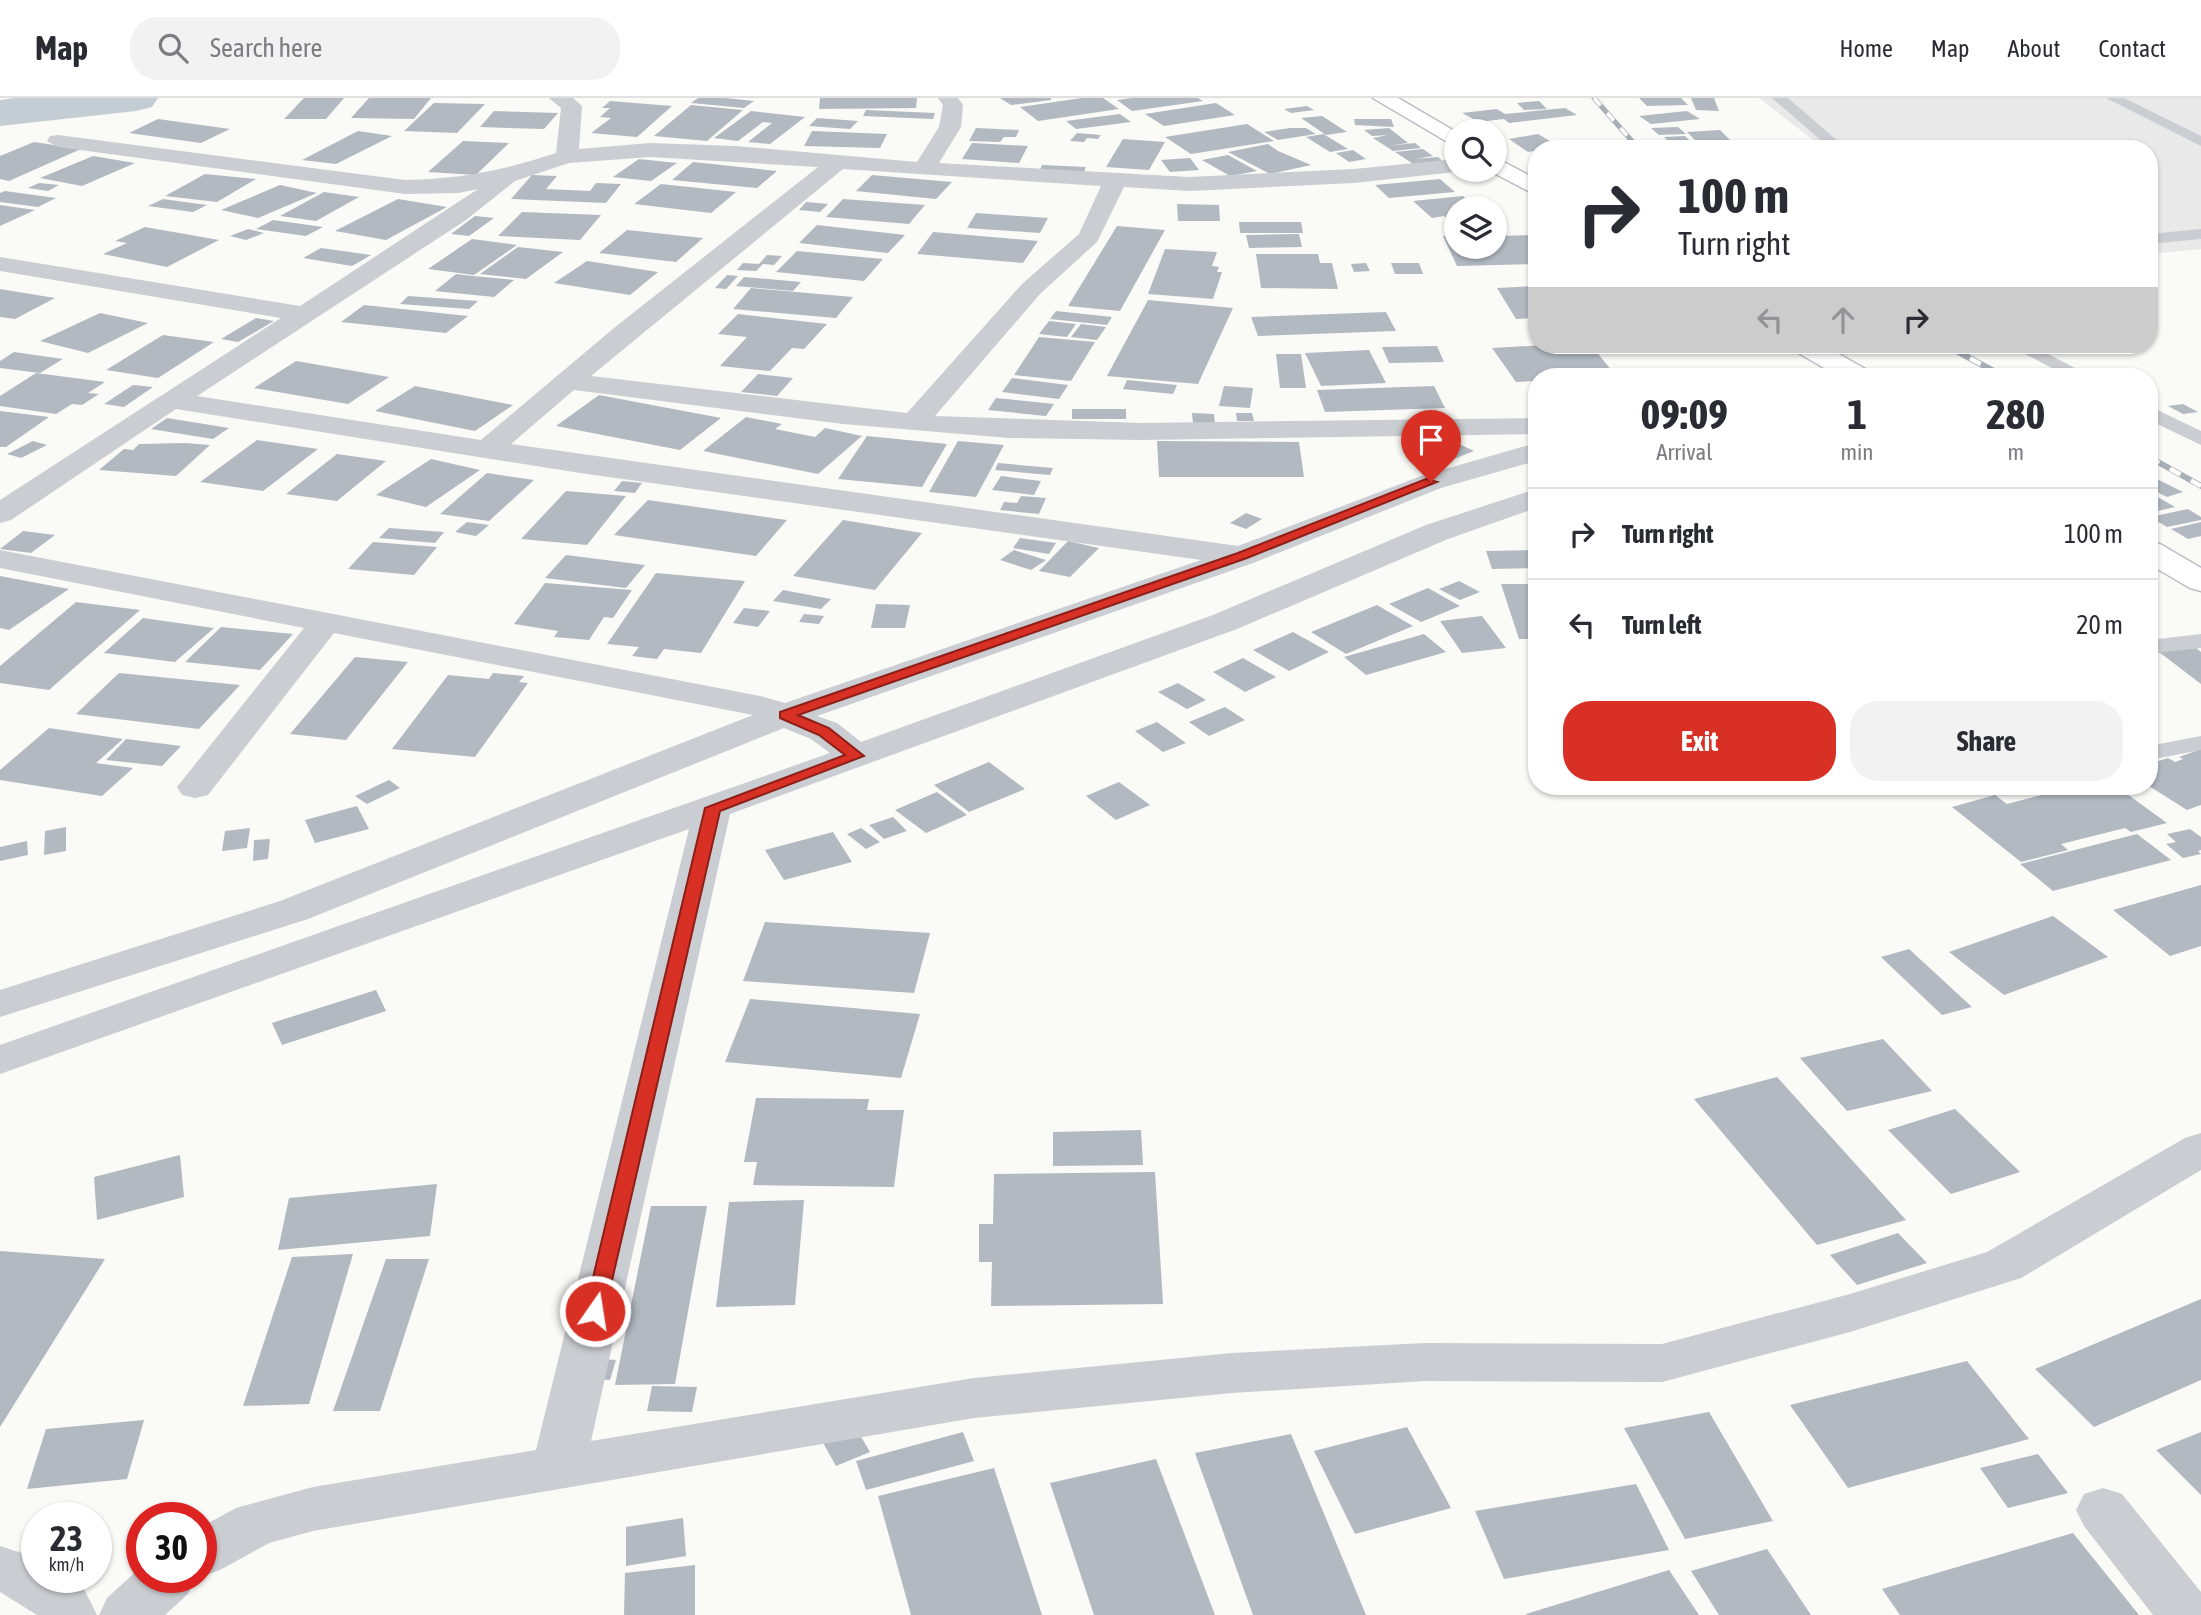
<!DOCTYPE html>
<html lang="en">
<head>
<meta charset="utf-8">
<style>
  :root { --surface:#fff; --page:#f2f2f3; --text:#2b2b33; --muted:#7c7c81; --line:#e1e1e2; --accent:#d93025 }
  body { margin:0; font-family:"Asap Condensed",sans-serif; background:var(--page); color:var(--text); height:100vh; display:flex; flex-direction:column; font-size:26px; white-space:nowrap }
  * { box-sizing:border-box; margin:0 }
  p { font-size:23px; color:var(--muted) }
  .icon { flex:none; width:38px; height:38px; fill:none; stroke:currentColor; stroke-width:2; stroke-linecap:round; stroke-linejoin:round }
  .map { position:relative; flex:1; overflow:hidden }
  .sheet { position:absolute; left:1528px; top:270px; width:630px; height:427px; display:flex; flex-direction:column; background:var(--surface); border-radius:28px; box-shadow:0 2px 5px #0004 }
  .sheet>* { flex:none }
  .top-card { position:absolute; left:1528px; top:42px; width:630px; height:214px; border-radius:28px; box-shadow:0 2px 5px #0004; background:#fff; color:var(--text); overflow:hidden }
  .controls { position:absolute; left:1444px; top:21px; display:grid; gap:14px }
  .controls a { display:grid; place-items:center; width:63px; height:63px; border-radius:50%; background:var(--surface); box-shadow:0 2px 5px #0004; font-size:35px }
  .speed { position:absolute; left:21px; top:1404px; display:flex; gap:14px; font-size:35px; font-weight:700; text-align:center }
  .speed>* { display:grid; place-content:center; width:91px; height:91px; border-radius:50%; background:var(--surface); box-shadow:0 2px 5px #0004; line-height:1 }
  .speed small { font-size:18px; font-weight:400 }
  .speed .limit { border:10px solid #d22; background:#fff; color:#111 }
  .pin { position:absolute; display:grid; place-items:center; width:60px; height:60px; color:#fff; margin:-72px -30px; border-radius:50% 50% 50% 0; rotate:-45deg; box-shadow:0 0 7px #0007 }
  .pin .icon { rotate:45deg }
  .me { position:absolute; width:77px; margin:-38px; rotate:13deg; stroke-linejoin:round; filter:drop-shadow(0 0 5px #0008) }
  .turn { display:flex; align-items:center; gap:24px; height:147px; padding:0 35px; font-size:32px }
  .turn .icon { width:91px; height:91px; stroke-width:2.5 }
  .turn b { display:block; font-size:49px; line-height:60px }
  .lanes { display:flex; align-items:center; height:66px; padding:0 35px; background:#0003; justify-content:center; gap:35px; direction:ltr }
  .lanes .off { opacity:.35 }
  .eta { display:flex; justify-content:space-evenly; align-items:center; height:119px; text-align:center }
  .eta b { font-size:42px; font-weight:700; line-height:49px }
  .primary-button { display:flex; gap:14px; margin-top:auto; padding:14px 35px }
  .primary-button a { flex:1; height:80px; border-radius:28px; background:var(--accent); color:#fff; font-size:28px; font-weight:700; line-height:80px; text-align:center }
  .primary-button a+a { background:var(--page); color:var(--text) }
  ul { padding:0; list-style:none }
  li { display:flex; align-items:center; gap:21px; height:91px; padding:0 35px; border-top:2px solid var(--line) }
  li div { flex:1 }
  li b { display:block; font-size:26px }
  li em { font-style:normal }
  header { display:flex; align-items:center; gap:42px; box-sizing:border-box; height:98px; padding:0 35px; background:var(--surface); border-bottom:2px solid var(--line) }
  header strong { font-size:33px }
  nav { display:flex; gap:38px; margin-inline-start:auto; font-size:24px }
  .search { width:490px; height:63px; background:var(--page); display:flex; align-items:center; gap:18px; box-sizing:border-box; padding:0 24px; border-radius:28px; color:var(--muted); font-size:26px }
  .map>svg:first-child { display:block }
</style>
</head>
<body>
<header>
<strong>Map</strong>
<div class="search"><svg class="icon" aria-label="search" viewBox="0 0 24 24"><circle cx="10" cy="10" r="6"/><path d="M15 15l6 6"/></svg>Search here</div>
<nav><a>Home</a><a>Map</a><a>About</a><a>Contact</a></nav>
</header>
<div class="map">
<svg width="2201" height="1517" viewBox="0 0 2201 1517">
  <rect width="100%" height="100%" fill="#fafaf7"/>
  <path fill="#e8e9e8" d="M1759,0H2201V151L2149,156V51H1825Z"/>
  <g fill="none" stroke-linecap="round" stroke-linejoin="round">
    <path fill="#c3cdd3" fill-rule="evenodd" d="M15,0H158L152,9L136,13L0,28V2Z"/>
  </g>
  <path fill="#b2b9c1" d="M304,0H344L326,21H284Z
    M369,0H431L414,21L351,20Z
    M698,0H725L754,3L744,10L691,5Z
    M820,0H917L916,10L819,11Z
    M1000,0H1051V2L1011,7Z
    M1082,0H1103L1119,11L1038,23L1020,9Z
    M1132,0H1198L1203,3L1132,13L1117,2Z
    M1639,0H1681L1688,7L1647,8Z
    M1691,0H1714L1719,13L1696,12Z
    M610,3L672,8L637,39L591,35L611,20L600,19L610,10H602Z
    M1539,3L1547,11L1524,12L1517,5Z
    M434,5L485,6L457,35L404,33Z
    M1216,5L1235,17L1164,28L1145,16Z
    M691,7L743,12L707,43L654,38Z
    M1307,8L1314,12L1291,15L1284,11Z
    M1565,10L1577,17L1509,25L1504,21L1479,24L1462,15L1497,11L1505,16Z
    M866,12L935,15L933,21L863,18Z
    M494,13L558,15L544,31L480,29Z
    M751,13L805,19L770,46L748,44L772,25L763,24L738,43L714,40Z
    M1687,13L1700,21L1651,26L1639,18Z
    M1120,16L1131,24L1076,31L1066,23Z
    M1322,18L1347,34L1326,37L1301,20Z
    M817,20L858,23L850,31L809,28Z
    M158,21L230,31L201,45L129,35Z
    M1354,21H1391L1394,29L1355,27Z
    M1247,26L1274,43L1191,56L1165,39Z
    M1678,29L1686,36L1659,37L1651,30Z
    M976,30L1019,32L1016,39H1004L1000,44L969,43Z
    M1290,30H1306L1316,36L1278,42L1264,34Z
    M1389,30L1408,45L1387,48L1415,45L1421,50L1393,53L1373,40L1388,37L1372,38L1364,32Z
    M1720,32L1739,51H1704L1687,34Z
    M358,33L392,38L336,66L302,62Z
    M812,33L887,36L880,50L804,48Z
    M1077,35L1101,37L1098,41L1087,40L1084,44L1070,43Z
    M1323,36L1325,37L1348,51L1330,54L1306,39Z
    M1538,36L1560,49L1528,54L1509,41Z
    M1685,38L1692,45L1671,46L1664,39Z
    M1123,41L1165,44L1149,72L1106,69Z
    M463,43L509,45L476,77L428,74Z
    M34,44L81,51L9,83L0,81V58Z
    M972,45L1028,48L1019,65L962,61Z
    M1268,46L1278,53L1311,67L1270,76L1228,54Z
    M1423,51L1433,58L1415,61L1438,59L1446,66L1418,69L1395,54Z
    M1353,52L1366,61L1349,64L1336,55Z
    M1228,57L1257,73L1230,78L1202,62Z
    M93,58L135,65L82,88L40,80Z
    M1190,60L1199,72L1170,74L1161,62Z
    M639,61L677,65L651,83L613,79Z
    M693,64L777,73L757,90L672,82Z
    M1042,67L1086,69L1083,76L1039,74Z
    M205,76L256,81L217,104L165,98Z
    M532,77L557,78L546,91L590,93L596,85L621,86L606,105L511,101Z
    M872,77L952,84L936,101L856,93Z
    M1440,81L1455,94L1389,100L1375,87Z
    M39,85L59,87L48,93L28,90Z
    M661,86L736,94L711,115L634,106Z
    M280,87L317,95L258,120L221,112Z
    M5,93L56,100L38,109L0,104V95Z
    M324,94L359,99L316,123L280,118Z
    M1463,98L1477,110H1456V129L1444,118L1432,120L1413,103Z
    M163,101L207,107L193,114L148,108Z
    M398,101L447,109L386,142L335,133Z
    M843,101L925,107L909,126L826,119Z
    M806,104L828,106L820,114L799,112Z
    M1177,106L1219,107L1220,123H1178Z
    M0,107L35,112L0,128Z
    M522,114L601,117L580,142L498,138Z
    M976,115L1048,120L1040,135L967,130Z
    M475,118L494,120L469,138L451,136Z
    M273,122L323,129L306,138L256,131Z
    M1239,124H1301L1303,135H1240Z
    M817,127L905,137L888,155L799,145Z
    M1117,128L1165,132L1120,213L1068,208Z
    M145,129L219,142L167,169L103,156L127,145L115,143Z
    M248,131L264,135L246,142L230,138Z
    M627,132L703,140L676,164L599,155Z
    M933,134L1038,143L1023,165L917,156Z
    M1299,136L1302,149L1249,150L1246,137Z
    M1536,137V166L1457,168L1443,138H1456V149H1494V138Z
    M472,141L517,147L474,177L428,171Z
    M518,149L563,154L526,181L480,176Z
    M321,150L371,157L352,168L303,160Z
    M1165,151L1217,154L1212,168L1219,169L1217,174H1222L1213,201L1148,196Z
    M797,153L883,161L864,183L776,174Z
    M1256,156H1318L1320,165H1332L1338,191L1261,190Z
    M767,157L782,158L774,167L763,166L756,173L737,172L743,165L759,166Z
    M587,163L658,174L630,197L554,185Z
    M1366,165L1370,173L1354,174L1351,166Z
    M1391,165H1419L1423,176H1395Z
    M456,176L473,178L514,182L494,199L435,193Z
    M727,177L738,178L726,191L715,190Z
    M744,179L801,184L793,193L736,188Z
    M1536,188V220L1516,221L1497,190Z
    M751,190L853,199L836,220L733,211Z
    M0,191L55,200L15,221L0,219Z
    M408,198L478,203L469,211L400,206Z
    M1148,202L1233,210L1198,286L1107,278Z
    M364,207L468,218L446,235L341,224Z
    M1056,213L1112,219L1107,227L1050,221Z
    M1386,214L1396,233L1258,238L1251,219Z
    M100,215L148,225L88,255L40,243Z
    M738,216L827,226L804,251L792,250L770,273L720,268L747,239L718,236Z
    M256,220L274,223L238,244L221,241Z
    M1049,223L1076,226L1067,239L1039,236Z
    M1081,226L1106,229L1097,242L1071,239Z
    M163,237L214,244L158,280L106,272Z
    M1039,239L1095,244L1071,283L1014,277Z
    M1545,247H1591L1616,278H1536V283L1516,284L1492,250Z
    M1437,248L1444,264L1389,265L1382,249Z
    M1369,252L1386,285L1321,288L1305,255Z
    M14,254L63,261L40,275L0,270V263Z
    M1276,256H1301L1306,290H1280Z
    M296,263L389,279L348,306L254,290Z
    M1954,272L1967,278H1933V277Z
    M36,275L105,284L88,295L99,296L82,307L72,306L56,316L0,308V298Z
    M758,276L793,280L777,298L741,294Z
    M1012,280L1068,287L1059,301L1002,294Z
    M1127,282L1177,287L1173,296L1123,291Z
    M133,287L153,289L124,309L104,306Z
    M415,288L513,307L475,333L375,313Z
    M1224,288L1253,290L1250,310L1219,308Z
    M1434,288L1445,310L1325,314L1317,292Z
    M599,297L721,320L680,352L556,328Z
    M996,300L1054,306L1046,318L988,312Z
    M2183,306L2198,314L2183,316L2168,308Z
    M1072,311H1126V321H1072Z
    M0,313L49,319L6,349H0Z
    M1192,315L1214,316L1215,325H1193Z
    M1236,315H1252L1254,323H1237Z
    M746,319L782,326L775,331L815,339L825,330L862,338L818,376L703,353Z
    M167,320L229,330L213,341L151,331Z
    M867,338L947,346L922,389L838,381Z
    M257,342L318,351L263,393L200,384Z
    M33,343L47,347L21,360L7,356Z
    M958,343L1004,347L976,399L929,394Z
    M1157,343L1299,344L1304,379H1159Z
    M185,345L210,347L176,378L99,372L124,351L133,352L139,346Z
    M1459,346L1474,353L1454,361L1438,354Z
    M337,356L386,363L337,403L286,396Z
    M431,361L480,372L426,409L376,397Z
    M998,365L1053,370L1050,377L995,372Z
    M487,375L534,382L489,423L440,416Z
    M2149,377L2183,394L2167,399L2149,390Z
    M1001,378L1041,383L1034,397L992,392Z
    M622,383L642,385L635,395L614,393Z
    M566,393L626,398L587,447L521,441Z
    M2149,394L2175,409L2149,415Z
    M1021,398L1046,400L1039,416L1000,412L1004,404L1017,405Z
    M648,402L787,422L756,458L614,437Z
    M2188,411L2201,419V422L2167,429L2150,419Z
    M1246,415L1262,421L1246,431L1230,425Z
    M843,422L922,435L875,492L793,478Z
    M467,424L489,427L476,438L455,434Z
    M2201,424V438L2188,441L2171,431Z
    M389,430L444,434L435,445L379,440Z
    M23,433L55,437L31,455L0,451Z
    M1020,440L1056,445L1049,456L1013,450Z
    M1068,443L1099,450L1070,479L1039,473Z
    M373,444L437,449L414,477L348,471Z
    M1014,452L1046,462L1031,472L1000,462Z
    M1536,452V470L1492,471L1486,453Z
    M566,457L645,467L626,490L545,480Z
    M656,475L745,483L701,555L664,551L657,561L632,558L639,549L607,546Z
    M0,478L69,491L9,532L0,530Z
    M1459,483L1480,494L1460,502L1439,491Z
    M545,485L632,492L613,520L604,519L589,542L554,539L558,533L514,526Z
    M1501,486H1536V541H1519Z
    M1428,490L1460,508L1421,524L1389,506Z
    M783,492L831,501L821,511L773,503Z
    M76,504L140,512L49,592L0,585V568Z
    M876,506L910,507L905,530H871Z
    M1377,507L1413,528L1346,556L1311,534Z
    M744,510L770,513L758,529L733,525Z
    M804,516L824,518L819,526L799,524Z
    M1482,518L1506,550L1462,555L1440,523Z
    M143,520L214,530L175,564L104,555Z
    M221,529L293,536L260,572L185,564Z
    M1293,534L1329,554L1289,573L1253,552Z
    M1424,536L1446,554L1366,577L1344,559Z
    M2190,545L2201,554V586L2155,551Z
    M355,559L408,564L346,642L290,636Z
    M1243,560L1276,579L1245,594L1213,574Z
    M119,575L240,587L199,631L76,616Z
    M493,575L524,578L519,584L528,585L475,659L392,651L448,577L489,581Z
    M1178,585L1206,602L1187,611L1158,594Z
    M1225,609L1245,622L1209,638L1189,624Z
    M1157,624L1186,645L1163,654L1135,633Z
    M49,630L123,641L96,665L133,670L102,698L0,682V672Z
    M126,641L181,648L162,668L106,662Z
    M2201,651V707L2187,712L2149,688V666L2168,660L2175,664L2183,661L2179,659Z
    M989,664L1025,691L969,714L934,687Z
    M389,682L400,690L367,706L355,698Z
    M1119,684L1150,707L1116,722L1086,698Z
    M2060,688H2116L2167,725L2131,734L2125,730L2061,746L2068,752L2021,764L1952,709L1995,697L2007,706L2064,691Z
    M937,694L967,717L926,735L895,712Z
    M357,708L369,731L315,745L305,722Z
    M893,719L907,733L884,741L869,727Z
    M66,729V753L44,757L45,733Z
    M250,730L247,750L222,753L225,733Z
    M861,730L880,744L866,751L847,736Z
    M2190,731L2201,739V752L2198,753L2201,756L2183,760L2166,746L2176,744L2167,736Z
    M833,734L852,764L784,782L765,752Z
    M2137,736L2171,762L2053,793L2020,766Z
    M270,741L268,761L253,763L254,742Z
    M27,743L28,757L0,763V749Z
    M2201,787V848L2170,858L2113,812Z
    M2053,818L2108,859L2004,897L1949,854Z
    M765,824L930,835L914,895L743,883Z
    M1909,851L1972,909L1942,917L1881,859Z
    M376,892L386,913L282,947L272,925Z
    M750,901L920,916L901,980L725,964Z
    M1883,941L1932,993L1847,1013L1800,960Z
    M1777,979L1906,1122L1817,1147L1694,1001Z
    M756,1000L869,1001L867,1012H904L894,1089L753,1087L757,1064H744Z
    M1955,1011L2020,1074L1951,1096L1888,1032Z
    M1141,1032L1143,1067L1053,1068V1034Z
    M180,1057L184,1099L97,1122L94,1079Z
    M1155,1074L1163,1206L991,1208L992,1164H979V1126H993L994,1076Z
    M437,1086L430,1138L278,1152L289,1100Z
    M804,1102L795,1207L716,1209L729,1104Z
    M651,1108H707L675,1286L615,1287Z
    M1898,1135L1927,1165L1857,1187L1830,1157Z
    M0,1153L105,1161L0,1329Z
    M353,1156L309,1306L243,1308L292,1159Z
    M386,1161H429L380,1313H333Z
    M2201,1201V1282L2094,1329L2035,1271Z
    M601,1261L616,1262L610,1282L596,1281Z
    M1967,1263L2029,1341L1848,1390L1790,1307Z
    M652,1288L697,1289L692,1314L647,1313Z
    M1709,1314L1773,1423L1685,1441L1624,1330Z
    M144,1322L127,1381L27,1391L46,1331Z
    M1407,1329L1451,1410L1355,1436L1314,1353Z
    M856,1330L870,1354L836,1368L822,1343Z
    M963,1334L974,1363L866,1392L856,1363Z
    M2201,1334V1397L2156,1352Z
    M1291,1336L1366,1517H1253L1195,1355Z
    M2038,1356L2068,1395L2008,1410L1980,1370Z
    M1156,1361L1215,1517H1094L1050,1385Z
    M994,1370L1042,1517H911L878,1398Z
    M1636,1386L1669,1452L1504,1481L1475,1413Z
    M683,1420L686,1458L626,1468V1429Z
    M2073,1435L2139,1517H1900L1882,1491Z
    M1767,1451L1811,1517H1719L1691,1473Z
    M695,1467V1517H624L625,1475Z
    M1669,1472L1699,1517H1526V1516Z"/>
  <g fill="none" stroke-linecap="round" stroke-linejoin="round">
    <g stroke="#bcbfc3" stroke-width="3">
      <path id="highway" d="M1373,0H1398L1456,34V49Z
        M1494,59L1536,81V97L1488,72H1494Z
        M1791,247H1823L1867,272L1871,278H1838L1795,253Z
        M2149,444L2160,446L2201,470V493L2190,490L2149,466Z"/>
    </g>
    <path fill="#cacdd1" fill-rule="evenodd" d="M1772,0H1788L1847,51H1831Z
      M2106,0H2124L2201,38V48Z
      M2201,131V141L2149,146V136Z
      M2008,247H2031L2090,278H2067Z
      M2149,308L2201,333V347L2149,322Z
      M2201,536V550L2149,556V542Z
      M2201,638V652L2149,662V648Z"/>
    <path fill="#cacdd1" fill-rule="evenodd" d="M549,0H573L582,8L579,51L650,45L735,48L917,64L939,29L943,7L938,0H958L963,7L961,29L939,65L1189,79L1354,71L1456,61V72L1464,73L1354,85L1189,93L1124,89L1097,144L1040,196L935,318L1141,325L1536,320V336L1141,342L1009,340L843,326L574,292L511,346L1238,448L1421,378L1536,345V363L1441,390L1253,465L817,618L837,625L861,644L1213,517L1426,427L1536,391V410L1448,441L1237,531L730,716L591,1343L974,1280L1232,1255L1425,1245L1662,1246L1850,1196L1987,1154L2185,1040L2201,1035V1072L2021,1180L1850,1234L1662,1284L1425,1283L1232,1295L974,1320L313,1433L269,1445L220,1472L201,1479H200L201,1429L236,1410L313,1389L536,1352L689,731L0,976V947L830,655L811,641L784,630L308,821L0,919V892L280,803L753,617L334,535L208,697L195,700L182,697L177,689L304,530L0,470V452L760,598L785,605L1201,462L580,375L176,311L11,422L0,425V402L281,220L0,173V159L300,208L478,91L458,95L405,96L58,49L47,43L50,38L58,37L405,82C463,81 501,73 556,55L561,10ZM650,59L818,69L614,230L481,342L197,298L466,122L515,83L569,65ZM843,71L1101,88L1079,136L1022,186L907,315L591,278Z
      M2103,1390L2122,1396L2201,1494V1517H2153L2084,1428L2076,1412L2084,1396Z
      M0,1448L37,1460V1479H71L84,1491L97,1517H37L0,1494Z
      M142,1468V1479H196L188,1496L165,1517H99L107,1500Z"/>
    <use href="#highway" fill="#fff" fill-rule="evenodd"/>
    <g stroke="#a9afb6" stroke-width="5">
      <path id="rail-far1" d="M1594,0L1639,51
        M1946,247L1952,251"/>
    </g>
    <g stroke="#a9afb6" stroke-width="6">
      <path id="rail" d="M1949,249L2003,278
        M2149,359L2201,388"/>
    </g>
    <use href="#rail-far1" stroke="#fff" stroke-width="3.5" stroke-dasharray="10" stroke-linecap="butt"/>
    <use href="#rail" stroke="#fff" stroke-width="4.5" stroke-dasharray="12" stroke-linecap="butt"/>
  </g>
  <path fill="#d93025" stroke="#8d1f18" stroke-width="2" d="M1426,381L1437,384L1247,460L798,617L829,630L864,658L720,713L605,1213L602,1219H588L585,1213L705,710L845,657L819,637L780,620V614L1238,455Z"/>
</svg>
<div class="controls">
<a><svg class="icon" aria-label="search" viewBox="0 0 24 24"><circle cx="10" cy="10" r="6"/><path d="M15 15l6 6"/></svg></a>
<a><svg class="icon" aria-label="layers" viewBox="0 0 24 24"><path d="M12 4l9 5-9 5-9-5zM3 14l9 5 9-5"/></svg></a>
</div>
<div class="speed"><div>23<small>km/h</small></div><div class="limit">30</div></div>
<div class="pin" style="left:1431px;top:384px;background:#d93025"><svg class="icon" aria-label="arrive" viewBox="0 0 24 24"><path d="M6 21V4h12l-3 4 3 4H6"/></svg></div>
<svg class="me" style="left:595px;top:1213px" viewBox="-20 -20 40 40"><circle r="17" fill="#d93025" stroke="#fff" stroke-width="3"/><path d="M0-11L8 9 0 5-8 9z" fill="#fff"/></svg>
<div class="top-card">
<div class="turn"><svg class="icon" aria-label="right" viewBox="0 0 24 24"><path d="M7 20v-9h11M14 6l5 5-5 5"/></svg><div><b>100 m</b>Turn right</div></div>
<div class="lanes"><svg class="icon off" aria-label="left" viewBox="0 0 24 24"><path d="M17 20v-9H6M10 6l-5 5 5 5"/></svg><svg class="icon off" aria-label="ahead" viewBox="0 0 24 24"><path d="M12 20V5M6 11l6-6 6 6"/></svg><svg class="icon" aria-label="right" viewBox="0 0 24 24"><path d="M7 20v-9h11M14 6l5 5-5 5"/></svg></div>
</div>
<section class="sheet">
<div class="eta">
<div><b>09:09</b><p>Arrival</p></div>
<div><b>1</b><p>min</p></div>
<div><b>280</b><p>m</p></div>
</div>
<ul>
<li><svg class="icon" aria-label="right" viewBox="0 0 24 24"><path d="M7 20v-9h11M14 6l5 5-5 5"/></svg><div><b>Turn right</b></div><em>100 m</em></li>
<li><svg class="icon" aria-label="left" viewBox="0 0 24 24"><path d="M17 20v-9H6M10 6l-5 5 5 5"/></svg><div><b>Turn left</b></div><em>20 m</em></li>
</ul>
<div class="primary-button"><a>Exit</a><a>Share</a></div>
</section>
</div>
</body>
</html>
